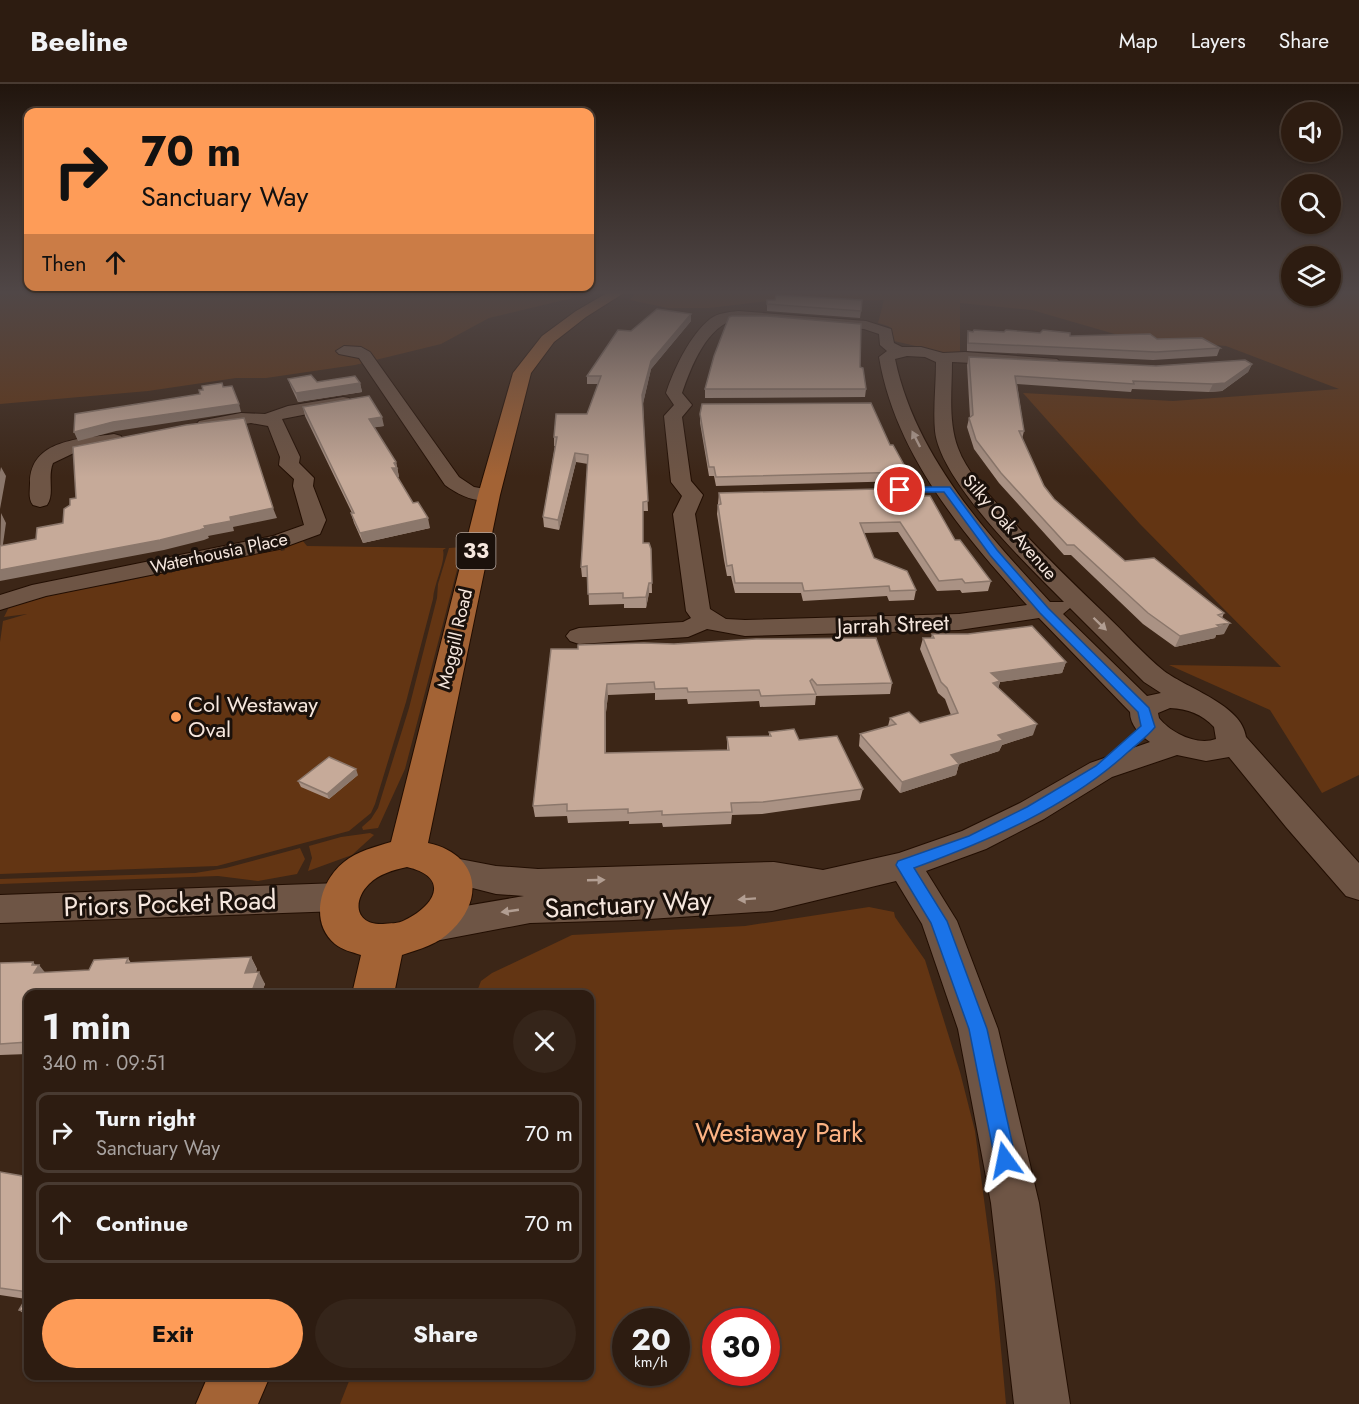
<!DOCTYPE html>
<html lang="en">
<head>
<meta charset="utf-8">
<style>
  :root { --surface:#2d1c11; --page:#35251a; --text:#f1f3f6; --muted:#a7a19f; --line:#483a31; --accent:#fe9c58 }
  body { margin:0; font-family:Jost,sans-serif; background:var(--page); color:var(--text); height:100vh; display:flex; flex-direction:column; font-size:22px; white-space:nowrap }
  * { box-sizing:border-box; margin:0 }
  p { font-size:20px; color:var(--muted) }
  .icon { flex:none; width:33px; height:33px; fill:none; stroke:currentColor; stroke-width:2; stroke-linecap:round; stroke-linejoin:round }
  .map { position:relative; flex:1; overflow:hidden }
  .side { position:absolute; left:24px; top:906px; width:570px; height:390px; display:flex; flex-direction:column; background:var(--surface); border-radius:12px; box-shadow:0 2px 4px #0004,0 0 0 2px var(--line) }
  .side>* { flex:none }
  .hud { position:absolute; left:24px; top:24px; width:570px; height:183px; border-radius:12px; box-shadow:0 2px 4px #0004,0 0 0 2px var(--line); background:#fe9c58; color:#111; overflow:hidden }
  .fabs { position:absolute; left:1281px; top:18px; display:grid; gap:12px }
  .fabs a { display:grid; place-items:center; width:60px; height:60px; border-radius:50%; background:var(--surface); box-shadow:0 2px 4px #0004,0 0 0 2px var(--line); font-size:30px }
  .speed { position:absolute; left:612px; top:1224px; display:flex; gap:12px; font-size:30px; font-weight:700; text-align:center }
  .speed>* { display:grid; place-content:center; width:78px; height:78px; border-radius:50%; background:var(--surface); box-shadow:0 2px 4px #0004,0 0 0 2px var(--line); line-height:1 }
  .speed small { font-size:15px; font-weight:400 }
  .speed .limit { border:9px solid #d22; background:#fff; color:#111 }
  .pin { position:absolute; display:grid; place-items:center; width:51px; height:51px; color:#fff; margin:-26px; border:3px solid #fff; border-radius:50%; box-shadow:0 2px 6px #0007 }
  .me { position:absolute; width:66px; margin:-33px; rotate:348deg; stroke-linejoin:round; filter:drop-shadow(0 0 4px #0008) }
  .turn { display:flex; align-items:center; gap:21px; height:126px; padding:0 18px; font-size:27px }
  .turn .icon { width:78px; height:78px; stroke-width:2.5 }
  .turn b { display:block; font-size:42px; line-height:51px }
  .then { display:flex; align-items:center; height:57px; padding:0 18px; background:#0003; gap:12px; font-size:22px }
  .round { display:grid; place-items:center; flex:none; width:63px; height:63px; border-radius:32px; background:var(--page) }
  .head { display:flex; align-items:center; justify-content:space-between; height:102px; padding:0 18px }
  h1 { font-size:36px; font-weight:700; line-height:45px }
  .button { display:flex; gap:12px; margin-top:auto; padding:12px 18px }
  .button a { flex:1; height:69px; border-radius:36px; background:var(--accent); color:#111; font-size:24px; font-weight:700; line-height:69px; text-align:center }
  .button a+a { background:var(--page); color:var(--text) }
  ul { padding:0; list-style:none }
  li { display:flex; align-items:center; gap:18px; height:81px; margin:0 12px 9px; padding:0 6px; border:3px solid var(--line); border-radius:12px }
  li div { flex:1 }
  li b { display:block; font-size:22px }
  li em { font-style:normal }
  header { display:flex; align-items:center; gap:36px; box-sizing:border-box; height:84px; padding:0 30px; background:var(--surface); border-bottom:2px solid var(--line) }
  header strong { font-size:28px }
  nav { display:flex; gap:33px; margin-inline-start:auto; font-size:21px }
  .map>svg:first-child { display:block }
</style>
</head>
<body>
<header>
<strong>Beeline</strong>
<nav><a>Map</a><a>Layers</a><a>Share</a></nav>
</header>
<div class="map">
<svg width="1359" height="1320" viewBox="0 0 1359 1320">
  <rect width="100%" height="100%" fill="#3c2617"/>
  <path fill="#633513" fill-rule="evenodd" d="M0,209H588L581,212L489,234L441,260L355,281L266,294H236L148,307L0,320Z
    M636,209H1291L1292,212L1359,209V691L1322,709L1270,626L1169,581L1281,583L1140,440L1023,309L1173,317L1339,305L1226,262L1125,253L1032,226L960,219V268H942L894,257C891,242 895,244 878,239L884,216L768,217L709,224H668L630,216Z
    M302,456L307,462L446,464L443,466C446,478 434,499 433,515L406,618L375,720L371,729L349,747L217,782L0,790V558L3,537L27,530L4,533L9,523L80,503L113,500L279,463L281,467L285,466L283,463Z
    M463,463L405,685L378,744L363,746L362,743L371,735L378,724L409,624L437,514L438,500L449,464Z
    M370,749L374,751L352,771L308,787L312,774L309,762L341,753Z
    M300,764L305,775L297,790L258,797L218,792L0,800V795L195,789L226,784Z
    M869,823L894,828L895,833L925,876L960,988L975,1047L995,1199L1006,1320H340L351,1292H590V910H476L481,897L492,889L572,851L745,842ZM626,1238H676V1288H626ZM716,1238H766V1288H716Z"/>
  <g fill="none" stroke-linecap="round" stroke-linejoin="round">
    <g stroke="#220e02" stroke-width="2">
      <path id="minor" d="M738,227L866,237L891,245L894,259L902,263H921L943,269L965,268L1057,275L1060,278L1057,281L1052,283L952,278C952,306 948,338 958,364C966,386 984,406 1000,423C1033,461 1069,495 1105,530C1124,548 1143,570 1164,587C1188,605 1242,621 1246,653L1359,779V816L1346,812L1286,743L1229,673L1206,677L1177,671L1112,693L1044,735L986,765L926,787L957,837L998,945L1039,1119L1070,1320H1014L991,1119L958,945L922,840L896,797L772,827L633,836L530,839L430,858L417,854L412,843L417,832L430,828L524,812L496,810L437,795L432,786L437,777L449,773L496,782L538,785L774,778L823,786L899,769L962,747L1020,719L1090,679L1150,658C1140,651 1130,641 1130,628L1039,534L959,546L745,552L707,545L688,553L579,560L570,557L566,552L570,547L579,544L683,538L691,534L686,527L673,430L682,412L671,398L664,332L674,321L666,309C674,285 690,251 710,235C718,229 729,228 738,227ZM738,235L864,245L879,250L880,261L887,267L879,273C895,370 963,450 1027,521L959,530L745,536L726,535L710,525L695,430L703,411L691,397L682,333L692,321L682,309C691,283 707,240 738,235ZM907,272L925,273L936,278C936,301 933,325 935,347C940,397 1029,483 1064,518H1050C985,448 915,371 895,275ZM1070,524L1144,598L1161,609L1147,612L1063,530ZM1170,624C1188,625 1202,630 1214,643L1216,655C1197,662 1171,649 1159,634L1158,629Z
        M344,262L361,263L370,268L459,393L474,403L496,407L499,411L496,415C477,420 460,412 445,401L359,274L339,270L336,267Z
        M343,313L349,314L352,318L349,322L282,335L300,373L299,379L314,394L313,402L326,436L320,450L279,465L46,512L0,526V511L32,501L273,452L304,441L293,402L294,395L279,381L280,373L268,342L251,339L205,346L199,345L196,341L199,337L241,329L265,330L288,322Z
        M114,350L121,352L123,356L121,360L76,368L53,379C47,393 55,410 47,421L40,423L33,421C28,415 30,407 30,399C30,355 81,355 114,350Z
        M340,799L353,803L358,813L353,823L340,827L0,839V811Z"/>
    </g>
    <g stroke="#220e02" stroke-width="2">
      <path id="major" d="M607,209H624L586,233L554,258L531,289L500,411L428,759C476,769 487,812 452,846C439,860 420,865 402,871L394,910H352L361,871C352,868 342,866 335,860C309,838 320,797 344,778C357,767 375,763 391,758L478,411L513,289L542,252L576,227ZM407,783C450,793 436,821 405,836C398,840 390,839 383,840C355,841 352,817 369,800C379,790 393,786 407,783Z
        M208,1292H270L258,1320H196Z"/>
    </g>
    <use href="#minor" fill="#6e5545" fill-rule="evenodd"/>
    <use href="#major" fill="#a36335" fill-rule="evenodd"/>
  </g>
  <path fill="#aa9284" d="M767,216L861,227L860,234L767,227Z
    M691,237L651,285L643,319L648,427H643V459L651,465L652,509H649L646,524H624V520L589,521L588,493H582L581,483L588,380L576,378L559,446L544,443L543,433L555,362H554V353L587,330L598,300H587V292L631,247Z
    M968,247L1004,248L1070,252L1157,255L1220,264L1217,272L1153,276L967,267V255Z
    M969,273L1156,282L1252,280L1248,288L1222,307L1209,308L1132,305L1131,308L1017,300L1024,347L1022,355L1044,402L1054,415L1125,477L1224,529L1222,534L1224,550L1216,551L1215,554L1175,563L1143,540L1071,471H1064L999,399L974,365L967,343L969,334L970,333L967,281Z
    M860,283L866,305L865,313L705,314V305Z
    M288,295L317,298L360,299L362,308L298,318L291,303Z
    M303,323L384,342L374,343L396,378L399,393H397L413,419L430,444L363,459L354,439L351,429H352L305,332Z
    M700,330L890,361L908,388L906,397L716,402L714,392H709L700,339Z
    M719,409L922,412L955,456L991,497L988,507L962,509L960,506L937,507L898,448L864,449L874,474L916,506L914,516L889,517L887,512L803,517L801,509H735L731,492H727L724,476L717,430Z
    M932,550L1066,578L1062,589L1000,598L998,604L1033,651L1002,661L999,667L959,680L956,691L900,709L859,662L860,650L888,642L890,634L920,639L951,631L945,615L938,609L920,565L923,554H931Z
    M551,565L892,599L890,610L816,612L815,621L760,623L759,617L688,620L687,615L655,616V609L608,611L606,628V669L727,666V653L769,652V648L799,656L863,705L860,716L762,730L732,731L731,740L663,743L662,739L629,740V737L568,739L567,732L535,733L533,722Z
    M358,691L329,715L301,703L298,697Z
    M251,873L257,885L256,888L265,900L261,910H28V970L0,971V879L33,878L35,881H39L44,889L89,886L128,874L131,879Z
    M0,1088L28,1093V1233L19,1226L26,1215L0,1211Z"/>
  <path fill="#8b776b" d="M691,230V237L651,285L643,320L642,311L651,277Z
    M1252,280L1248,288L1222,307L1209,308L1213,300Z
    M360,299L362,308L298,318L296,309Z
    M239,320L241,328L116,347L78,357L74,348L113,338Z
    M382,333L384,342L371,344L369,335Z
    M575,369L576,378L559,446L558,436Z
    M396,378L399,393L394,394L392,384L394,379Z
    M1,383L6,392L0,425V388Z
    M273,424L277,434L233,443L234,447L208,452L209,454L204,456L164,466L0,497V486L204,442L230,433Z
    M1,429L6,439L1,474L0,472Z
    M428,434L430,444L363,459L360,449Z
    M649,499V509L646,524V513Z
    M1230,539L1224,550L1216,551L1215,554L1175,563L1180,552Z
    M1066,578L1062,589L1000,598L997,608L990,610L991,589Z
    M607,600L608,611L606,628L605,680V617Z
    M1037,640L1033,651L1002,661L999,667L959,680L956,691L900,709L902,698L951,671L998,651Z
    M356,685L358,691L329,715L327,710Z
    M251,873L257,885L251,900L245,889Z
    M33,878L37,883L39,881L48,892L34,889L32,881Z
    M259,888L265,900L261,910H251Z"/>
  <path fill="#c6aa99" stroke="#8b776b" stroke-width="1.5" d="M776,211L862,216L861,227L767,220V216H775Z
    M657,225L691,230L651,277L642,311L648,417L643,418V459H649L651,465L652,499H649L646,513L623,514V509L588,510L587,482L581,483L588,371L575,369L558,436L543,433L557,353H554L556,330H587L601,292H587L618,246L631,247Z
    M732,232H767L861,240L860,283L863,284L866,305H705L714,272L729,233Z
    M974,246L1004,248L1006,246L1040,249L1043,246L1070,249V252L1150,250L1157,255L1202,254L1220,264L1156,268L968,259V247L973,248Z
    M969,273L1156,282L1245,276L1252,280L1225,299L1213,300L1133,297L1134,300L1015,292L1024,347H1019L1044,402L1054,415L1125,477L1154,474L1224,529L1218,531L1230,539L1217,541L1220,543L1180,552L1148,529L1074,461H1067L1001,389L976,356L969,334L973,331Z
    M311,291L317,298L355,292L360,299L296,309L288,295Z
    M222,299L223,303L232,302L239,320L113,338L74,348L75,330L200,310L199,306H203L202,302Z
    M369,312L382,333L369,335L396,378L394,379L397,384H392L413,419L418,418L428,434L360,449L351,429H354L303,323Z
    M871,319L890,361H893L908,388L716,393L714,383H709L700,330L702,320Z
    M244,334L273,424L230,433L231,437L204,442L205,444L200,446L160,456L0,486V462L36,455L37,444L63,439L64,425L70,421V415L76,414L73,363L186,341Z
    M917,404L922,412H930L955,456H960L991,497L965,499L962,495L939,497L900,438L860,439L874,474L907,487L916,506L890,507L889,502L804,507L802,499H735L732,481L727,482L718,421L721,420L719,409Z
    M1032,542L1066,578L991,589L1000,597L993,599L1037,640L998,651L1003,656L951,671L959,680L902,698L860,650L896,640L890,634L909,628L920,639L958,629L947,604L941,598L923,554H934L932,550H968Z
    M876,554L892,599L817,601L812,595L810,597L816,610L761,612L759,606L688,608L687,604L655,605L654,598L607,600L605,617V669L729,666L727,653L771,652L769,648L794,645L799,656L837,652L863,705L763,718L731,719L732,728L662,731V727L628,729V725L567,727V720L533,722L551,565H578V561L644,559L674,560L756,555Z
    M329,673L356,685L327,710L298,697Z
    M251,873L245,889L259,888L251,910H28V958L0,960V879L33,878L32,881H39L34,889L89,886L94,876L128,874L126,879Z
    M0,1088L28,1093V1208L0,1204Z
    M28,1211V1228L19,1226Z"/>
  <defs><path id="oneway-solid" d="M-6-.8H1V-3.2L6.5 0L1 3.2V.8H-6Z" transform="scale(1.5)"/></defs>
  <g fill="#b29e92">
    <use href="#oneway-solid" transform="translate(916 355) rotate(-117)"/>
    <use href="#oneway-solid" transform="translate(1100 540) rotate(44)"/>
    <use href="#oneway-solid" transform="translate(596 796) rotate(-2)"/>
    <use href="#oneway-solid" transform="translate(747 815) rotate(176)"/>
    <use href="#oneway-solid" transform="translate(510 827) rotate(172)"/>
  </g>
  <linearGradient id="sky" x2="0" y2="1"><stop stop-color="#21150d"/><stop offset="0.53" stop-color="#504747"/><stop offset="1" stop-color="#504747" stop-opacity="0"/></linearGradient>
  <rect width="1359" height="393" fill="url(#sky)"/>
  <path fill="#1a73e8" stroke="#114b97" stroke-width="1.5" d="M900,403H950L997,466L1048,524L1149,624L1155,643C1148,652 1137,660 1128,668C1068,723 990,756 914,784L947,837L987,945L1016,1076L1013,1083L1005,1086L998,1083L995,1076L969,945L931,839L896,781L898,777L969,752L1027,723L1096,682L1141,642L1138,628L1040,529L990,471L944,408H897L896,406Z"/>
  <circle fill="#fe9c58" stroke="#1b110b" stroke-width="2" cx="176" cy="633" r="6"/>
  <g text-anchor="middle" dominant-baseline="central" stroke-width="6" stroke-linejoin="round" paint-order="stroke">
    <g font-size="18" fill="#f6e7de" stroke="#1b110b">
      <text transform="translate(1010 443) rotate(49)">Silky Oak Avenue</text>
      <text transform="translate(219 469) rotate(-12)">Waterhousia Place</text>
      <text transform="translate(455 555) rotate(-77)">Moggill Road</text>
    </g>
    <rect fill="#1b110b" stroke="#b4a79f" stroke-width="1.5" x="456.5" y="449" width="39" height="36" rx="4.5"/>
    <g font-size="21" font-weight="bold" fill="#f6e7de">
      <text x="476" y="467">33</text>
    </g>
    <g font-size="22" fill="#f6e7de" stroke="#1b110b">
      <text transform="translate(893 540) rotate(-2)">Jarrah Street</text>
    </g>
    <g font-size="22" fill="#f6e7de" stroke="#1b110b" text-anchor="start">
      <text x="188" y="620">Col Westaway<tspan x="188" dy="25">Oval</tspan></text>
    </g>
    <g font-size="27" fill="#f6e7de" stroke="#1b110b">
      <text transform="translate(170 819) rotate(-2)">Priors Pocket Road</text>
      <text transform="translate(628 820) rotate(-3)">Sanctuary Way</text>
    </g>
    <g font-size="27" fill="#fcb283" stroke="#1b110b">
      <text x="779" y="1048">Westaway Park</text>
    </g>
  </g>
</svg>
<div class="fabs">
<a><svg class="icon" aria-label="sound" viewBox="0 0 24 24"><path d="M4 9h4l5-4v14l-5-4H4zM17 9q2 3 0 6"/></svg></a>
<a><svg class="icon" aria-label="search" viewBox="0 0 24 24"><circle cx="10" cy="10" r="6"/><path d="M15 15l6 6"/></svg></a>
<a><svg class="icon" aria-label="layers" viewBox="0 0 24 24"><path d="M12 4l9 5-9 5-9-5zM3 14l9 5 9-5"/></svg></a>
</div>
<div class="speed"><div>20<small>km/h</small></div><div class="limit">30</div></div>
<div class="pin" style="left:900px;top:406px;background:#d93025"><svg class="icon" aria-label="arrive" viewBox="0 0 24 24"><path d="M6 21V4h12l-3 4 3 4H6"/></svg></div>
<svg class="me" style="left:1005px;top:1076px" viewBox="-20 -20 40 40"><path d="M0-17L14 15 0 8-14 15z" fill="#1a73e8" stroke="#fff" stroke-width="4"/></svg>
<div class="hud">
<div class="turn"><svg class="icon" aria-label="right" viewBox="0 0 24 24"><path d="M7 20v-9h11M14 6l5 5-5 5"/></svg><div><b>70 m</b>Sanctuary Way</div></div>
<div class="then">Then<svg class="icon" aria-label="ahead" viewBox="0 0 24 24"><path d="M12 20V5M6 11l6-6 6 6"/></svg></div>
</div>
<section class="side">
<div class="head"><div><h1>1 min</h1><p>340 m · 09:51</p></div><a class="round"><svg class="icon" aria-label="close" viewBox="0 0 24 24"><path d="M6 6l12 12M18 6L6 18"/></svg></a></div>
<ul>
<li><svg class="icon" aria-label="right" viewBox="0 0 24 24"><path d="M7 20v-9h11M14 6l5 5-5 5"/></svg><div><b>Turn right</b><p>Sanctuary Way</p></div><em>70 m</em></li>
<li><svg class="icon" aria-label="ahead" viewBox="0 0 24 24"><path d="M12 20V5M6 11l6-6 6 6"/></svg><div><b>Continue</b></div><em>70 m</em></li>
</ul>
<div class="button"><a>Exit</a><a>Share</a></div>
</section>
</div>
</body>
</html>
